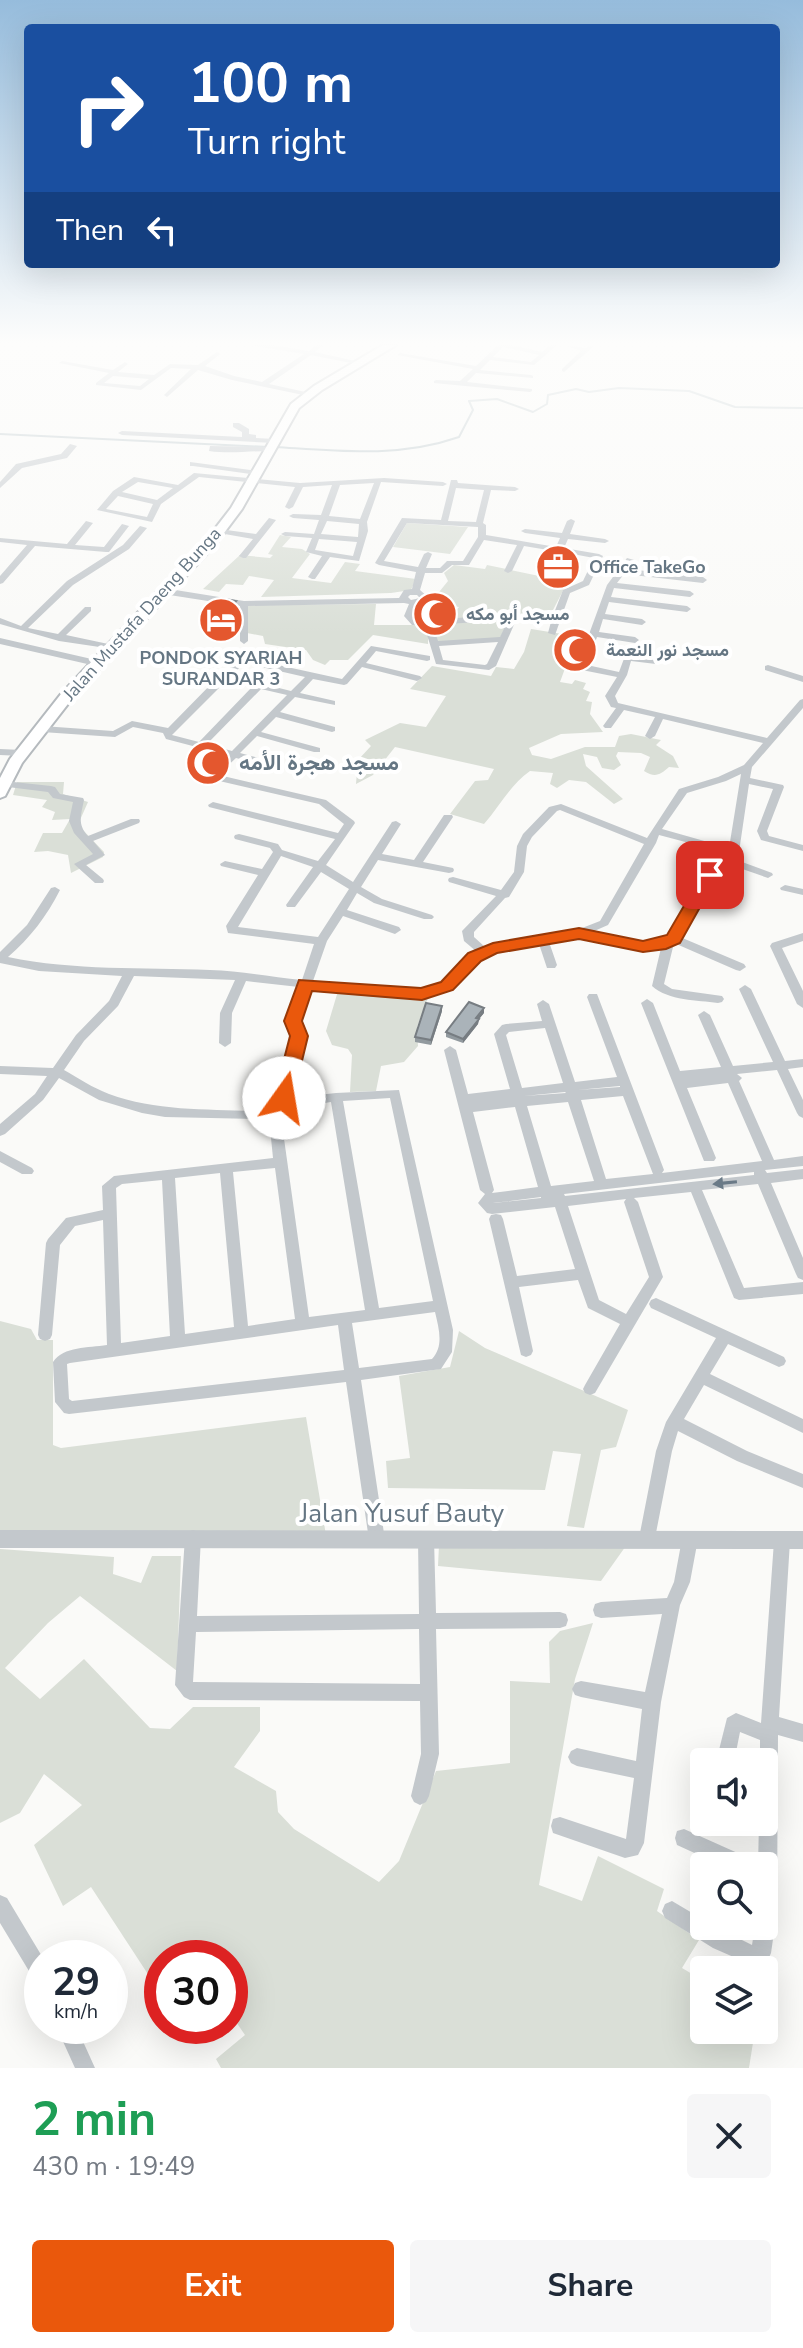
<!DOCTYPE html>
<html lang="en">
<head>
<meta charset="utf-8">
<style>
  :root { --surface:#fff; --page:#f6f6f7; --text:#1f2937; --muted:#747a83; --accent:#ea580c }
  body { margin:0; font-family:"Nunito Sans",Vazirmatn,sans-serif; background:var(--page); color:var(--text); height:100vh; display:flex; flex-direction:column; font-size:30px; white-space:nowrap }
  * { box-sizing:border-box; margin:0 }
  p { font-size:26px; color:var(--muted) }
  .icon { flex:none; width:44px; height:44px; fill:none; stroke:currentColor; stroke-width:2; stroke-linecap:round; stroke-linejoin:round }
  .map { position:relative; height:2068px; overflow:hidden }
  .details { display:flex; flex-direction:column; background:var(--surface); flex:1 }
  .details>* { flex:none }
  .guide { position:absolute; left:24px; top:24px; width:756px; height:244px; border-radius:8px; box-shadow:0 8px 32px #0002; background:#1a4fa0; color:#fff; overflow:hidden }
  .fabs { position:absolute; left:690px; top:1748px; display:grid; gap:16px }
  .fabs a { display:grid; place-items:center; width:88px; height:88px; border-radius:8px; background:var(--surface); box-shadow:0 8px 32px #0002; font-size:40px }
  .speed { position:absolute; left:24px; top:1940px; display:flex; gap:16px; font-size:40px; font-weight:700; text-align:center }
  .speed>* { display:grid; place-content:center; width:104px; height:104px; border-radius:50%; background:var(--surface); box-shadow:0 8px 32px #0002; line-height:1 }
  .speed small { font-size:20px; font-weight:400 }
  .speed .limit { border:12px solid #d22; background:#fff; color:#111 }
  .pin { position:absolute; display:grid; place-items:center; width:68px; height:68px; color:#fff; margin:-34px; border-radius:16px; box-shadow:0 4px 12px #0006 }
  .me { position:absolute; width:88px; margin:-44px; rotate:13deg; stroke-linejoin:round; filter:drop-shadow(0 0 6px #0008) }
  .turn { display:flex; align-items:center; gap:28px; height:168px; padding:0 32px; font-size:36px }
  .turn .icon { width:104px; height:104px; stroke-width:2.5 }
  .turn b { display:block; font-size:56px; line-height:68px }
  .then { display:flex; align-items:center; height:76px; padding:0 32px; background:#0003; gap:16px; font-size:30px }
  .round { display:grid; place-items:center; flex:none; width:84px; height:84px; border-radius:8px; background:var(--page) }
  .summary { display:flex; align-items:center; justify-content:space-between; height:136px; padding:0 32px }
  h1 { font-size:48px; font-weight:700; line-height:60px; color:#1e9e55 }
  .button { display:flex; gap:16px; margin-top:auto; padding:16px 32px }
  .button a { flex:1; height:92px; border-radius:8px; background:var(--accent); color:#fff; font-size:32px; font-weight:700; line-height:92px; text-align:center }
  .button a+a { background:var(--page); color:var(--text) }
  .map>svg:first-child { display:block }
</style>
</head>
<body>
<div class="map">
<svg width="803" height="2068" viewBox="0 0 803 2068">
  <rect width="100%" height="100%" fill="#fafaf8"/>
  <path fill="#dadfd7" d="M407,523L468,527L450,554L393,547Z
    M280,535L291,537L282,547L302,549L310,554L292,578L331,583L345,562L360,564L355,571L416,579L411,590L391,593L261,597L274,580L249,576L243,585L226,584L219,592L203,589L240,555L270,558L273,555L268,554Z
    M454,565L485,569L487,565L544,577V580L567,583L553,610L544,614L449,619L459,607L431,602L448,581L444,573Z
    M376,604L374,625H428V644L373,635L348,660H330L325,665L313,660L306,650L265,644L263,636L247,633L246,605Z
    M508,620L500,638L437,642L436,624Z
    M531,629L575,636L564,654L570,655L560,682L572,684L575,680L586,683L583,689L590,692L586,701L592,702L590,714L603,732L561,734L529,748L532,755L551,759L585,747H615L619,736L631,734L661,740L656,745L673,756L679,768L669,767C660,775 655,778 644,771L650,757L641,753L618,752L616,756L621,765L614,770L602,768L597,757L583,754L586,766L623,799L614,804L586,782L569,780L557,788L550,784L553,773L530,771C511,784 500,806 484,824L450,814L475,781L488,780L494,769L395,747L373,775L356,784L358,760L371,746L365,740L400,723L426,727L446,696L410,689L432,666L491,676L496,667L514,669L524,652Z
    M17,782H64L63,794L88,802L80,820L81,828L104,852L103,857L71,873L68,855L48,851L34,852L43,833H62L70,819L52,820L55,812L42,807L47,800L13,795Z
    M338,991L428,998L417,1027L418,1046L404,1062L381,1066L376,1091L350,1092L352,1055L348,1049L332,1045L326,1031Z
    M0,1321L31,1329L37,1340H53V1445L61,1448L306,1417L326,1535L0,1533Z
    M459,1331L485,1348L628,1410L616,1447L601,1450L584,1528L567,1526L581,1454L553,1451L545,1490L388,1488L386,1461L410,1458L399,1376L450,1367Z
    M628,1543L601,1581L438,1566L439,1545Z
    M0,1549L114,1557L113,1574L141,1583L152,1556H181L177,1671L80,1596L48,1623L5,1668L40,1699L84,1659L150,1728L170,1729L193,1707H260V1731L234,1767L276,1791L278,1812L294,1829L379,1882L399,1861L436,1771L510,1763V1681L550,1683L549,1642L560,1631L593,1623L575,1679L539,1885L582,1901L598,1856L664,1889L657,1911L699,1940L682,1968L704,1981V2030H755L749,2068H221L216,2059L245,2035L230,2013V1958H162V1982L155,1985L91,1887L63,1906L34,1845L82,1805L44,1774L20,1813L0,1823Z"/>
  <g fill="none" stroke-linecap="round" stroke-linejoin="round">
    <path stroke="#bbc7cb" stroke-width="2" d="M0,434L268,447
      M276,447C339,451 399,458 459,437L473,410L469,401L497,399L533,412L547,404L548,395L576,389L589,392L619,388L689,391L735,407L803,408"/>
    <g stroke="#b5babe" stroke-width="4">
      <path id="primary" d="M383,345H396L322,390L299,408L242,509L215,545L71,700L22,763L5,796L0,798V778L10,759L61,694L207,539L231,508L291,404L314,386Z"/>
    </g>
    <path fill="#c3c8cc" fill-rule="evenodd" d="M249,345H272L309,351L316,345H324L315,352L364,363L361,365L311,355L269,384L310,393V395L308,396L232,380L198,370L167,397L164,395L165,394L191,369L171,368L141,390L96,385V383L109,373L59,363L62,361L113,370L125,362L128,364L118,372L154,375L170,364L198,365L217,352L220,354L219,355L205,366L234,376L262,382L304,354ZM113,376L149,379L140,386L104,383Z
      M498,345H512L542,352L550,345H557L534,365L490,360L480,370L531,375L533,376V378L476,373L467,382L532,389V391L530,392L434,383V381L436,380L460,381L473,369L397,355L400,353L476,366ZM503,347L539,355L531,362L493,357Z
      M564,345L585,348L591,345L593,347L564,372L562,371V369L581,351Z
      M233,423H239L249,429V434L256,435V438L275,439L279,441L275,443L122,435L118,433L122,431L242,437V432L233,427Z
      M70,444L77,446L67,458L22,468L0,488V482L16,464L61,454Z
      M210,446L270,447L274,449L270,451C249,451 230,454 209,451Z
      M190,462L257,471L261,473L257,475L193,466H190Z
      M194,473L300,483L384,478L443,482L447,484L443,486L381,482L367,522L368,531L359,561L330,557L315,579H312L308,577L322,556L306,552L312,538L285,536L281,534L285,532L314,534L319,520L293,518L289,516L293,514L321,515L332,485L303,487L293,507L289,509L285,507L295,487L199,477L161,504L152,522L97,510L113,491L134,477L178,485ZM138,482L173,488L157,500L122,492ZM374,483L360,519L329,516L340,485ZM118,496L153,504L147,517L106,509ZM327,521L359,524L358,537L321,534ZM319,539L357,542L353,556L315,550Z
      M451,480H457L458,483L515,487L519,489L515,491L491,490L483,523L486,525V535L556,547L560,538L525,533L521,531L525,529L562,533L567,521L571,519L575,521L570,534L605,539L609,541L605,543L568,539L564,548L599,554L603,556L589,585L570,593L555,635L548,633L552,618L516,620L496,666L489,670L436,664L424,625H412L404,616L409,604L404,603L248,606V641L244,644L240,641V606L163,594L159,591L163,588L244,601L399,598L404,590L412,589L416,572L379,565L375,563L402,518L441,520ZM456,488L484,490L476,522L448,521ZM407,523L478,527V537L463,561H447L440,568H426L432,554L428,552L424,554L418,567L384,561ZM484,540L517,545L504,571L508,573L512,571L524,546L554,551L543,579L547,581L551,579L562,552L594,558L583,581L563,590L554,613L417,620L412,616L417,605L426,602L429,598L420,590L425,573H442L452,565H469ZM410,595H417L420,598L411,600L408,597ZM508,620L500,637L438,641L433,625ZM498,642L487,664L485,665L443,660L439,646Z
      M269,518L276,520L246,558H243L239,556L253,539L219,533L215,531L219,529L256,534Z
      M86,521L93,523L75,545L104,547L122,524L129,526L109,552H106L35,546L3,583L0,584V576L27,545L0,542V538L67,544Z
      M140,526L147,528L129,549L73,585L28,628L58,634L85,607H91V611L66,635L113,645V649L59,641L0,624V618L21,626L67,581L123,545Z
      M627,558L634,560L627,569L703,577L707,580L703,583L624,574L617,583L690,591L694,594L690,597L614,588L611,597L687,606L691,609L687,612L609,602L605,614L642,619L646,622L642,625L603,619L599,632L635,637L639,640L635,643L597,637L587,665L619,672L625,656L659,659V663L656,664L631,661L627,675L615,696L618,703L767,738L800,700L803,699V708L752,767L750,778L783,785L784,787L767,831L769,836L803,845V851L761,840L757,831L773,789L749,784L739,852L734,859L772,873L773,875L768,878L728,864L707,887L680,937L744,964L746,967L740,971L736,970L674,943L664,984L672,989L722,996L724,999L722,1002L718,1003C697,1000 669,1001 652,986L661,948L643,950L579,937L549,942L557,965L555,968H547L539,944C519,947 497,948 480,959C467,968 459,985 444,992C412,1006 345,993 310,989L299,1021L305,1036L290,1098L336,1093L399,1090L453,1330L452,1352L441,1369L361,1380L385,1540L383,1545L377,1547L371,1545L369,1540L346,1382L69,1414L64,1413L55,1402L53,1362C64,1346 88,1348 107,1345L103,1220L75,1226L60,1245L52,1335L50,1339L45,1341L40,1339L38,1335L46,1243L48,1239L66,1218L103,1210L102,1186L114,1176L273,1158L268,1108L279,1100L293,1036L287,1021L299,987L246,981L232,1013L231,1043L225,1047L219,1043L220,1013L235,980L134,976L118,1006L84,1041L64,1070C78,1078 93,1088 109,1094C155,1111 205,1109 253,1111L257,1113L259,1116L257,1119L165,1117L142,1113L99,1100L59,1078L43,1100L5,1134L0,1136V1124L35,1094L47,1076L0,1074V1066L53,1068L76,1035L109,1001L122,976L39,971L0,963V952L27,925L51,888L55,887L60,890C47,916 30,938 8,957C75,971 142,967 210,970C240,971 271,977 302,980L314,944L228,933L226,926L258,875L221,866L220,864L225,861L262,869L273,852L270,848L235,839L234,837L235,835L239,834L278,844L282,850L318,861L335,839L209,807L208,805L213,802L338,833L344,824L319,804L215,780L211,772L227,755L166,739L163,733L133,727L115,737L42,732L37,729L42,726L113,731L132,721L168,728L220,675L242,657L342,679L371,646L430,656V660L427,661L376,651L366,663L420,676L422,678L417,681L362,667L347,684L344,685L313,679L300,693L335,701V705L295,697L280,712L335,727V731L332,732L276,717L261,732L320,748V752H314L257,736L240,753L267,760V764L264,765L236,758L221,772L223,776L326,800L354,821L355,823L326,865L353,882L392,822L396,821L401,824L382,854L414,860L444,815H452L453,817L423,862L453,868L454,870L453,872L449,873L378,860L361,887L382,899L432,915L434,917L432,919H424L374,903L357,893L347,910L399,927L401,930L395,934L343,916L327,941L313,981C341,985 415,998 439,985C451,979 461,964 471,954L477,952L464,941L462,931L496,896L449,882L448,880L449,878L453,877L501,890L514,872L517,846L523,834L549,807L561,804L647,838L679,789L718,777L744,765L763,743L663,719L655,736L650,739L645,736L655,717L624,710L611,728H605L603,726L616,708L611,707L605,696L617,677L582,670L577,667L607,585ZM244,663L305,677L291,691L231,676ZM226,681L252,687L199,742L172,735ZM261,689L287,695L232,751L207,744ZM741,774L729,848L662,829L687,793L726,781ZM560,810L644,844L600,921L577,930L485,947L474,937V932L505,898L509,897L524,872L527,846L532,837L557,811ZM659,835L727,853L698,884L670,937L658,941L643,942L592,932L608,925L656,843ZM281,856L313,867L286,905L287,907H295L321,872L349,889L318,937L238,927ZM390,1098L433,1301L379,1308L343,1101ZM331,1102L365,1310L309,1317L280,1110ZM275,1168L295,1319L248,1326L233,1172ZM220,1173L234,1327L185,1334L175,1178ZM162,1180L170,1336L121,1343L116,1188L122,1184ZM435,1312C439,1329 444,1346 432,1359L359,1368L352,1323ZM338,1325L344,1370L72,1401L69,1399L67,1364L70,1363Z
      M0,638L96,660L101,663L96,666L0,644Z
      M768,665L803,676V682L765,670V666Z
      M0,749L22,750L27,753L22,756L0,755Z
      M4,781L51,786L55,787L60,794L83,798L84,800C81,815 77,824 88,836L131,819H139L140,821L139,823L93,841L105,855L86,865L103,879L104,881L103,883H95L74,864L93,854L74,833L69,821L73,802L53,798L48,792L0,786V782Z
      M785,885L803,889V895L781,890L780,888Z
      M803,933V941L782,948L803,991V1008L797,1004L770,946L772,943Z
      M745,985L751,989L785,1061L803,1059V1067L788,1069L803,1100V1118L799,1116L797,1113L777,1070L737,1074L742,1078L739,1081L774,1160L803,1156V1166L765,1170L767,1173L803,1169V1179L771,1183L803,1258V1280L798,1278L796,1274L758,1184L702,1190L744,1288L803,1282V1294L739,1300L734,1298L691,1192L634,1198L638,1202L663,1277L595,1393L590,1395L585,1393L583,1389L585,1385L620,1324L588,1308L578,1280L519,1287L533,1351L531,1355L526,1357L521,1355L489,1219L491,1215L496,1214L501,1215L503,1219L517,1276L575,1269L555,1207L492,1214L487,1213L478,1203L485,1194L480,1190L444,1050L450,1046L456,1050L468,1094L510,1089L494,1034L502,1025L506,1024L542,1021L537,1004L543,1000L549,1004L575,1082L617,1077L587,997L589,994H597L664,1170L662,1173L762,1161L728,1083L687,1088L716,1158L714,1161H704L641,1003L647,999L653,1003L680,1071L721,1067L698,1015L704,1011L710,1015L733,1066L773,1062L739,989ZM545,1028L563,1083L522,1088L506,1035L509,1032ZM620,1086V1087L577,1090ZM565,1092L566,1093L524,1096ZM623,1096L653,1174L606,1179L581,1100ZM568,1102L594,1181L551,1186L527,1106ZM515,1107L538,1187L492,1193L494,1190L473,1112ZM754,1172V1175L565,1196L564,1194ZM541,1197V1198L493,1203ZM626,1199L624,1202L649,1277L626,1314L599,1300L568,1206Z
      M0,1151L32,1168L34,1171L32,1174H22L0,1162Z
      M656,1298L784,1357L786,1361L784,1365L779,1367L728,1344L710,1374L803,1419V1433L704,1385L684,1419L747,1451L803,1474V1488L737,1461L678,1431L672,1451L655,1538L653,1543L647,1545L641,1543L639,1538L656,1451L666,1422L716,1338L651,1308L649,1304L651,1300Z
      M193,1530L199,1532L201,1537L197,1616L419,1614L418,1539L420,1534L426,1532L432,1534L434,1539L436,1613L560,1612L566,1614L568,1620L566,1626L560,1628L436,1629L439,1754L429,1796L426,1802L420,1805L414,1802L411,1796L421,1754L420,1701L190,1700L184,1697L175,1685L185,1537L187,1532ZM419,1629L420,1684L193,1682L196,1632Z
      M690,1532L696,1534L698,1539L690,1582L680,1605L661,1702L644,1843L638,1855L625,1858L553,1833L551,1826L553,1819L560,1817L626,1839L634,1778L577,1766L571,1763L568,1757L571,1751L577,1748L636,1761L642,1709L581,1697L575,1695L572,1689L575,1683L581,1681L645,1692L662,1614L601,1618L595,1616L593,1610L595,1604L601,1602L667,1598L674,1582L682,1539L684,1534Z
      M782,1534L788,1536L790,1541L779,1717L803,1724V1742L778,1735L777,1912L771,1953L768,1960L754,1966L713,1948L665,1918L662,1911L665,1904L672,1901L704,1920V1926H714L752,1945L755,1926H764V1866H758L759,1822H764V1762H760V1740L740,1732L734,1762H716L727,1718L736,1713L761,1723L774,1541L776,1536Z
      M684,1829L751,1859L753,1866H723L677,1845L675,1838L677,1831Z
      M0,1895L7,1898L43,1958L42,1984L35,1981L0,1923Z
      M56,2026H76L95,2068H75Z"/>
    <path fill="#c3c8cc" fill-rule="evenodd" d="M0,1530L803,1531V1549L0,1548Z"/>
    <use href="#primary" fill="#fff" fill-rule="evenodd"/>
  </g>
  <path fill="#929a9f" d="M442,1011L431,1045L415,1042V1037Z
    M484,1013L479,1019L478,1024L463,1043L446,1037V1032Z"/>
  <path fill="#777d82" d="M236,601L237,609L208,635L207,627Z
    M442,1006V1011L431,1045V1040Z
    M484,1008V1013L479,1019L478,1024L463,1043V1039Z"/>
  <path fill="#aab3b9" stroke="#777d82" stroke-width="2" d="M225,599L236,601L207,627L216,607Z
    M469,1002L484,1008L476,1018L479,1019L463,1039L446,1032Z
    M426,1003L442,1006L431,1040L415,1037Z"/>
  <defs><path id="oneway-solid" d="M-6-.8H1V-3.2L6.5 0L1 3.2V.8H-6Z" transform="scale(2)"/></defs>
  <use fill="#6a7a87" href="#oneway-solid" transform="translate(725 1183) rotate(174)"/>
  <linearGradient id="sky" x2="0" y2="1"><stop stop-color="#96bcdc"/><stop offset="0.54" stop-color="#fdfdfc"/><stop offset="1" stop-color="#fdfdfc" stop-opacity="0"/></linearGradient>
  <rect width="803" height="635" fill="url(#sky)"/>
  <path fill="#ea580c" stroke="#983908" stroke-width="2" d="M710,870L718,875L680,943L666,949L643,952L579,939L497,953L481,961L453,990L422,1000L312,991L302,1021L308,1036L293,1098L284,1105L274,1098L290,1036L284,1021L299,980L421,988L441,982L468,953L493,943L579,928L643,941L667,935L702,875Z"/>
  <defs>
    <g id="office-disc" transform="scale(2.3)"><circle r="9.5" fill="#e4572e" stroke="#fff"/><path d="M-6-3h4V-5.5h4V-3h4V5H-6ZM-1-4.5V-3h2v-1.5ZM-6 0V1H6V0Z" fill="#fff"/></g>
    <g id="mosque-disc" transform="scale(2.3)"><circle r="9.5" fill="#e4572e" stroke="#fff"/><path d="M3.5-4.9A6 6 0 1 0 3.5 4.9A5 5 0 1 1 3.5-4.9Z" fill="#fff"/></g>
    <g id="hotel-disc" transform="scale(2.3)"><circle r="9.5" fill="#e4572e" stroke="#fff"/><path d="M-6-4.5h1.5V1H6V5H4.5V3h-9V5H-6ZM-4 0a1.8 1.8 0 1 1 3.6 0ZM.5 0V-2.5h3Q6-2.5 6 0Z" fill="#fff"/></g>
  </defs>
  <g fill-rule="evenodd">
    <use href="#office-disc" x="558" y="567"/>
    <use href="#mosque-disc" x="435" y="614"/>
    <use href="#hotel-disc" x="221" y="620"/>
    <use href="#mosque-disc" x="575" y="650"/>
    <use href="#mosque-disc" x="208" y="763"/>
  </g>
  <g text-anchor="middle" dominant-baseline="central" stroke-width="8" stroke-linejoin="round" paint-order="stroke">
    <g font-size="18" font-weight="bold" fill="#657683" stroke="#fff" text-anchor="start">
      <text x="589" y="567">Office TakeGo</text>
      <text x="466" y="614">مسجد أبو مكه</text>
      <text x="606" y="650">مسجد نور النعمة</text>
      <text x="221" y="658" text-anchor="middle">PONDOK SYARIAH<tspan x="221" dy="21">SURANDAR 3</tspan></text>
    </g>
    <g font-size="18" fill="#657683" stroke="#fff">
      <text transform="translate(142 614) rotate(-48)">Jalan Mustafa Daeng Bunga</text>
    </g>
    <g font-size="22" font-weight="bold" fill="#657683" stroke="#fff" text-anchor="start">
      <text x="239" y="763">مسجد هجرة الأمه</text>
    </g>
    <g font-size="26" fill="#657683" stroke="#fff">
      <text x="402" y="1513">Jalan Yusuf Bauty</text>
    </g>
  </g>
</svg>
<div class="fabs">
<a><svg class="icon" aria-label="sound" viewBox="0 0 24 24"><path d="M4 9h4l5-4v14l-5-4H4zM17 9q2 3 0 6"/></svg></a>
<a><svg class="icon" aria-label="search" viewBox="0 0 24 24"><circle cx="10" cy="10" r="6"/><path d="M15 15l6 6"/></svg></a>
<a><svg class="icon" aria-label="layers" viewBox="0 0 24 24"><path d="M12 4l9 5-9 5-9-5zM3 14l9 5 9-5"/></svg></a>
</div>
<div class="speed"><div>29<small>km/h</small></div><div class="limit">30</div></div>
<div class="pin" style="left:710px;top:875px;background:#d93025"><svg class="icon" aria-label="arrive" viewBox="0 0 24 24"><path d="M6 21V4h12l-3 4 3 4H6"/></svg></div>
<svg class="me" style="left:284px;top:1098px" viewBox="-20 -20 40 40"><circle r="19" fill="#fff"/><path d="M0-13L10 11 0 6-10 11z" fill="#ea580c"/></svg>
<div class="guide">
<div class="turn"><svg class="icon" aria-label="right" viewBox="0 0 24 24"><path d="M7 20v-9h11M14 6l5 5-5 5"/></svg><div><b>100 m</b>Turn right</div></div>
<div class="then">Then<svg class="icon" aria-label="left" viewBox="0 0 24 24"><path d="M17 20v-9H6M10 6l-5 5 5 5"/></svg></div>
</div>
</div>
<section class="details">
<div class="summary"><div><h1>2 min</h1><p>430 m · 19:49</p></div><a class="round"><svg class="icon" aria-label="close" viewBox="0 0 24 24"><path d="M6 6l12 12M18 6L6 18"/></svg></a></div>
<div class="button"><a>Exit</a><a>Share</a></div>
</section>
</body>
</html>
